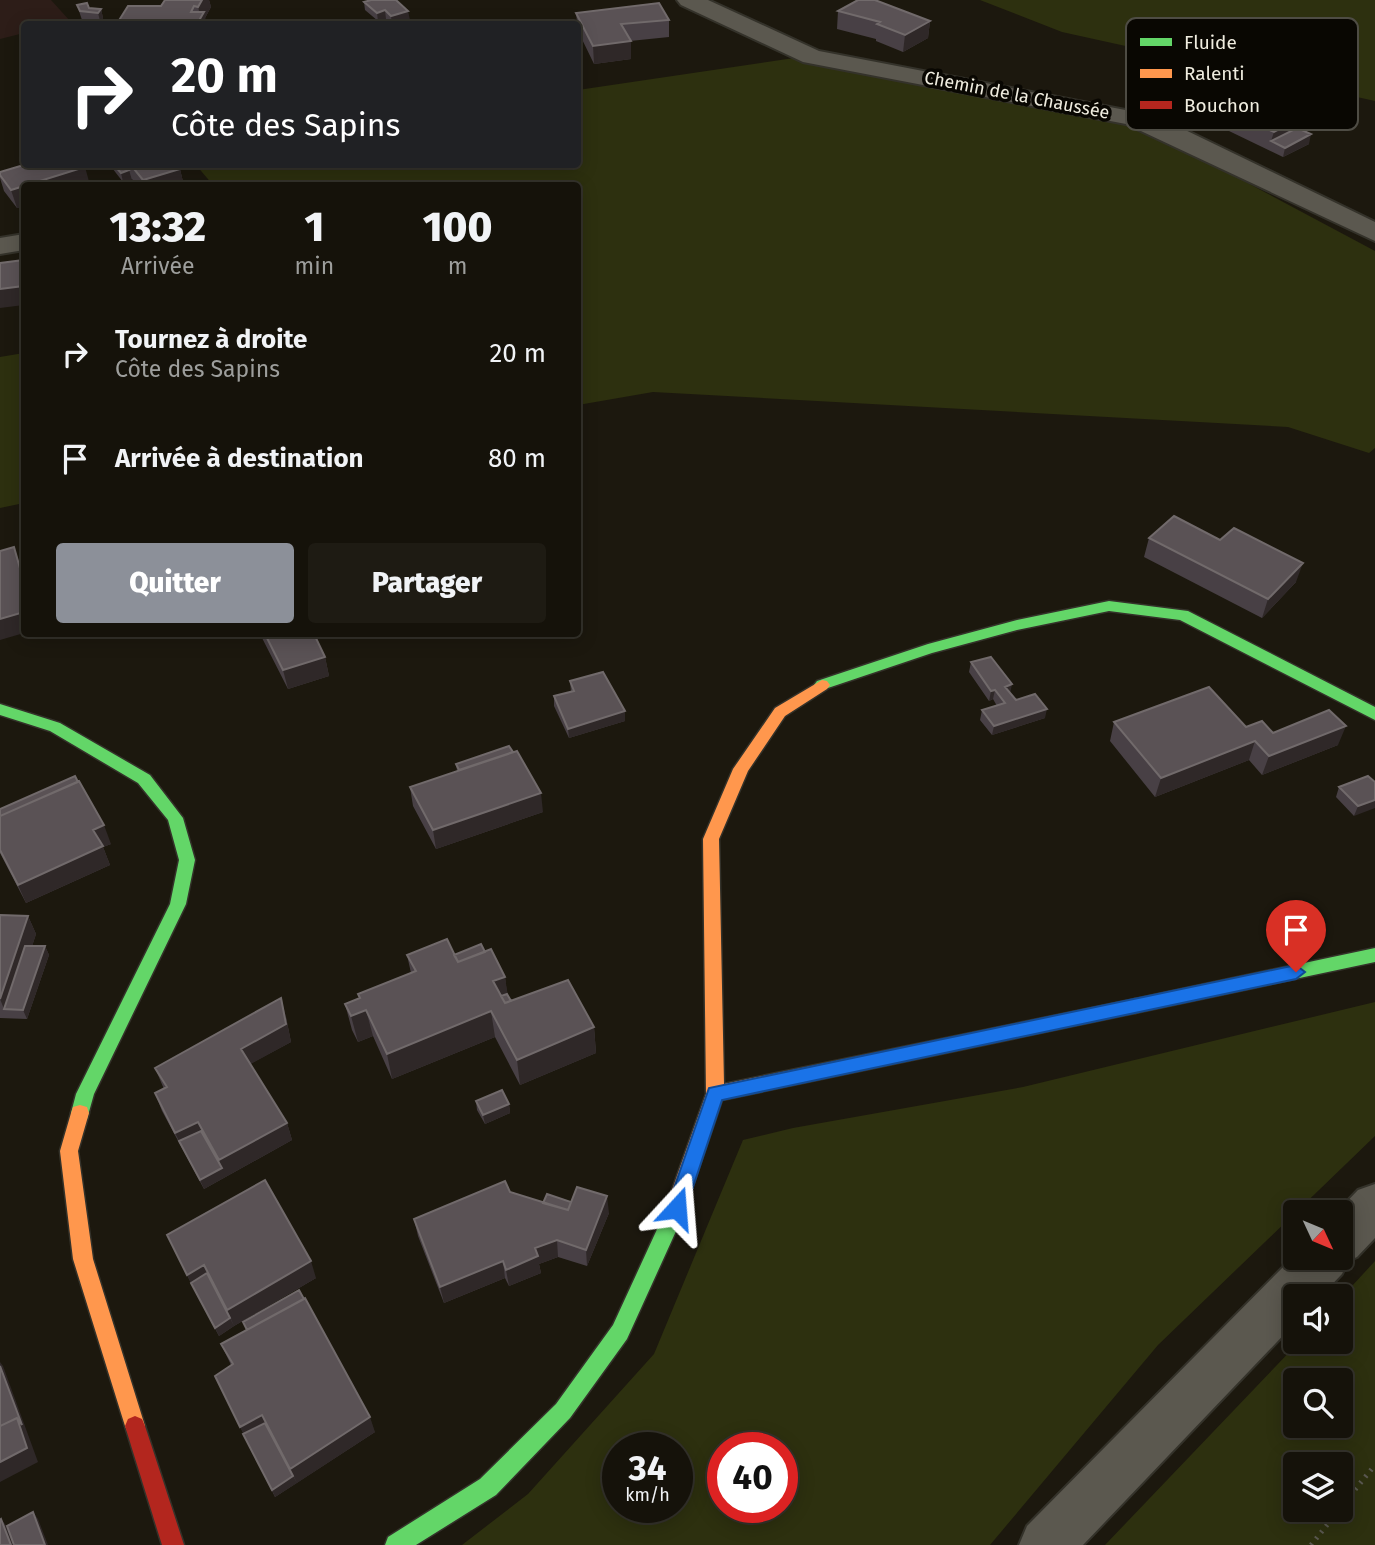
<!DOCTYPE html>
<html lang="fr">
<head>
<meta charset="utf-8">
<style>
  :root { --surface:#15120a; --page:#1e1b13; --text:#f1f3f6; --muted:#9d9e9c; --line:#34322b; --accent:#8c9099 }
  body { margin:0; font-family:"Fira Sans",sans-serif; background:var(--page); color:var(--text); height:100vh; display:flex; flex-direction:column; font-size:26px; white-space:nowrap }
  * { box-sizing:border-box; margin:0 }
  p { font-size:23px; color:var(--muted) }
  .icon { flex:none; width:38px; height:38px; fill:none; stroke:currentColor; stroke-width:2; stroke-linecap:round; stroke-linejoin:round }
  .map { position:relative; flex:1; overflow:hidden }
  .panel { position:absolute; left:21px; top:182px; width:560px; height:455px; display:flex; flex-direction:column; background:var(--surface); border-radius:7px; box-shadow:0 4px 18px #0003,0 0 0 2px var(--line) }
  .panel>* { flex:none }
  .hud { position:absolute; left:21px; top:21px; width:560px; height:147px; border-radius:7px; box-shadow:0 4px 18px #0003,0 0 0 2px var(--line); background:#202124; color:#fff; overflow:hidden }
  .needle { width:46px; rotate:134deg }
  .controls { position:absolute; left:1283px; top:1200px; display:grid; gap:14px }
  .controls a { display:grid; place-items:center; width:70px; height:70px; border-radius:7px; background:var(--surface); box-shadow:0 4px 18px #0003,0 0 0 2px var(--line); font-size:35px }
  .speed { position:absolute; left:602px; top:1432px; display:flex; gap:14px; font-size:35px; font-weight:700; text-align:center }
  .speed>* { display:grid; place-content:center; width:91px; height:91px; border-radius:50%; background:var(--surface); box-shadow:0 4px 18px #0003,0 0 0 2px var(--line); line-height:1 }
  .speed small { font-size:18px; font-weight:400 }
  .speed .limit { border:10px solid #d22; background:#fff; color:#111 }
  .pin { position:absolute; display:grid; place-items:center; width:60px; height:60px; color:#fff; margin:-72px -30px; border-radius:50% 50% 50% 0; rotate:-45deg; box-shadow:0 0 7px #0007 }
  .pin .icon { rotate:45deg }
  .me { position:absolute; width:77px; margin:-38px; rotate:19deg; stroke-linejoin:round; filter:drop-shadow(0 0 5px #0008) }
  .turn { display:flex; align-items:center; gap:24px; height:147px; padding:0 35px; font-size:32px }
  .turn .icon { width:91px; height:91px; stroke-width:2.5 }
  .turn b { display:block; font-size:49px; line-height:60px }
  .eta { display:flex; justify-content:space-evenly; align-items:center; height:119px; text-align:center }
  .eta b { font-size:42px; font-weight:800; line-height:49px }
  .action { display:flex; gap:14px; margin-top:auto; padding:14px 35px }
  .action a { flex:1; height:80px; border-radius:7px; background:var(--accent); color:#fff; font-size:28px; font-weight:800; line-height:80px; text-align:center }
  .action a+a { background:var(--page); color:var(--text) }
  ul { padding:0; list-style:none }
  li { display:flex; align-items:center; gap:21px; height:105px; padding:0 35px }
  li div { flex:1 }
  li b { display:block; font-size:26px }
  li em { font-style:normal }
  .map>svg:first-child { display:block }
</style>
</head>
<body>
<div class="map">
<svg width="1375" height="1545" viewBox="0 0 1375 1545">
  <rect width="100%" height="100%" fill="#1c180e"/>
  <path fill="#2d1d18" d="M0,0H51L70,21L24,24V33L0,39Z"/>
  <path fill="#2d300f" fill-rule="evenodd" d="M980,0H1375V101L1062,32Z
    M794,58L1109,119L1156,134L1375,251V448L1369,453L1288,427L653,392L578,405V186L213,185L196,165L578,164V90Z
    M24,353V503L0,508V357Z
    M1375,1002V1136L1158,1345L990,1545H462L528,1494L654,1354L743,1140L793,1128L1023,1087ZM618,1447H677V1507H618ZM782,1447V1507H723V1447Z
    M1375,1261V1545H1105L1299,1342H1340L1341,1298ZM1295,1381H1340V1426H1295ZM1295,1465H1340V1510H1295Z"/>
  <g fill="none" stroke-linecap="round" stroke-linejoin="round">
    <g stroke="#34322a" stroke-width="4">
      <path id="street" d="M677,0H708L819,51L1141,113L1175,125L1375,222V241L1126,124L803,62L681,5Z
        M24,234V250L0,254V238Z
        M1375,1184V1238L1357,1257L1348,1261L1342,1274L1320,1297H1295V1323L1083,1545H1019L1027,1526L1295,1255V1258H1340V1213H1336L1358,1190Z"/>
    </g>
    <g stroke="#34322a" stroke-width="3">
      <path id="fast" d="M1109,601L1188,611L1375,707V720L1180,620L1109,611L1017,630L932,653L822,690L814,685L817,681L928,644L1017,620Z
        M0,704L60,723L150,775L183,818L195,860L186,904L94,1094L87,1119L80,1121L73,1119L71,1113L76,1094L170,904L179,860L168,820L138,783L50,731L0,715Z
        M1375,948V962L1135,1013L1129,1011L1126,1006L1129,1001L1135,999Z
        M672,1209L679,1212L682,1218L627,1339L570,1418L496,1495L416,1545H385L388,1537L480,1479L556,1404L613,1325L665,1212Z"/>
    </g>
    <g stroke="#34322a" stroke-width="3">
      <path id="slow" d="M822,680L827,681L830,685L827,689L785,716L748,771L719,839L724,1084L1135,999L1141,1001L1144,1006L1141,1011L1135,1013L722,1100L682,1218L679,1224L672,1227L665,1224L662,1218L706,1094L703,839L733,769L775,708Z
        M80,1105L87,1107L89,1113L78,1151L93,1259L145,1426L142,1433L135,1436L128,1433L125,1426L73,1259L60,1151L71,1113L73,1107Z"/>
    </g>
    <g stroke="#34322a" stroke-width="3">
      <path id="jam" d="M135,1416L142,1419L145,1426L184,1545H162L125,1426L128,1419Z"/>
    </g>
    <path stroke="#5a5850" stroke-width="5" stroke-dasharray="2 6" stroke-linecap="butt" d="M1340,1508L1375,1465
      M1311,1545L1339,1510"/>
    <use href="#street" fill="#5b584f" fill-rule="evenodd"/>
    <use href="#fast" fill="#63d668" fill-rule="evenodd"/>
    <use href="#slow" fill="#ff974d" fill-rule="evenodd"/>
    <use href="#jam" fill="#b3261e" fill-rule="evenodd"/>
  </g>
  <path fill="#484045" d="M165,0H209L211,7L205,18L207,24H118V22L161,6Z
    M364,2L410,20L392,24L386,19L378,21L365,10Z
    M77,5L89,8L101,9L103,18L100,21L82,20Z
    M838,11L930,21L928,38L903,52L876,41V39L837,29Z
    M576,13L669,20V37L630,41L631,59L594,64L578,31Z
    M1199,90L1197,99L1179,122L1155,116L1156,107Z
    M1258,109L1315,124L1303,131L1309,144L1283,157L1229,131L1232,121Z
    M109,164H176L180,169L184,186H137L132,179L123,182Z
    M0,172L90,185L17,208L4,191L0,178Z
    M1149,538L1220,540L1296,582L1262,618L1144,557Z
    M260,634H335L317,639L325,657L329,676L288,689Z
    M971,662L1010,693L1016,700L1045,718L992,735L980,720L982,710L997,706L993,699L989,701L969,672Z
    M570,681L625,711V721L569,738L554,706V696L571,692Z
    M1114,722L1246,727L1338,745L1262,775L1249,760L1155,797L1110,741Z
    M456,764L543,812L436,849L413,806L410,787L457,771Z
    M1375,782L1354,816L1336,797L1339,787Z
    M0,809L111,844L103,847L110,865L26,903L0,853Z
    M0,915L28,916L36,934L32,946H45L49,955L27,1019L0,1018Z
    M485,952L505,977L507,994L511,1001L594,1027L596,1053L520,1085L495,1037L392,1079L373,1036L358,1042L352,1030L345,1004L359,998L358,994L411,973L407,955H454Z
    M286,1017L291,1042L250,1064L287,1123L292,1140L204,1189L162,1111L155,1093L164,1089L155,1068Z
    M476,1101L509,1104L510,1113L485,1124L477,1110Z
    M510,1192L543,1203L609,1213L587,1266L558,1257L539,1264L541,1273L509,1286L505,1278L444,1303L418,1236L414,1219Z
    M167,1235L316,1278L234,1326L219,1336L195,1291Z
    M221,1344L375,1432L275,1497L215,1376L231,1365Z"/>
  <path fill="#2f2828" d="M202,0H209L211,7L205,18L207,24H197L201,19L198,7Z
    M101,9L103,18L100,21L98,13Z
    M385,10L386,19L378,21L377,13Z
    M408,11L410,20L392,24L391,16Z
    M930,21L928,38L903,52L905,35Z
    M631,41V59L594,64L593,46Z
    M1199,90L1197,99L1179,122L1181,113Z
    M1320,106L1315,124L1295,134L1271,141L1274,132L1297,118Z
    M1311,134L1309,144L1283,157L1285,148Z
    M85,167L90,185L89,186H25Z
    M180,169L184,186H144L143,180Z
    M129,170L132,180L123,182L121,173Z
    M24,186V206L17,208L11,190Z
    M24,260V305L0,308V289Z
    M14,547L21,567L24,579V584Z
    M1303,563L1296,582L1262,618L1268,599Z
    M24,612V633L0,640V619Z
    M310,634H335L312,641Z
    M325,657L329,676L288,689L283,670Z
    M1012,684L1010,694L1005,687Z
    M995,690L993,699L989,701L991,691Z
    M1047,709L1045,718L992,735L994,726Z
    M625,711V721L569,738L568,729Z
    M1346,726L1338,745L1262,775L1269,756Z
    M1255,741L1249,760L1155,797L1161,778Z
    M541,793L543,812L436,849L433,830Z
    M1375,800V808L1354,816L1358,806Z
    M104,825L111,844L103,847L110,865L26,903L18,885L93,830Z
    M28,916L36,934L12,1009H4L0,999Z
    M45,946L49,955L27,1019L23,1010Z
    M505,977L509,1003L500,1006L493,981Z
    M281,998L286,1017L291,1042L247,1066L241,1049Z
    M366,1010L373,1036L358,1042L351,1016Z
    M491,1011L495,1037L392,1079L387,1054Z
    M594,1027L596,1053L520,1085L517,1060Z
    M509,1104L510,1113L485,1124L483,1115Z
    M198,1122L205,1140L179,1141L175,1133Z
    M287,1123L292,1140L204,1189L200,1180L222,1168L219,1160Z
    M607,1196L609,1213L587,1266L586,1250Z
    M557,1240L558,1257L539,1264L541,1273L509,1286L506,1270L535,1248Z
    M311,1261L316,1278L234,1326L227,1310Z
    M503,1261L505,1278L444,1303L440,1287Z
    M204,1265L211,1281L195,1291L187,1275Z
    M230,1318L234,1326L219,1336L215,1328Z
    M0,1362L3,1366L38,1462L0,1482Z
    M262,1415L268,1430L247,1441L240,1427Z
    M370,1417L375,1432L297,1483L290,1469Z
    M293,1476L297,1483L275,1497L272,1490Z
    M33,1512L38,1519L48,1545H45Z
    M1,1519L12,1533L17,1545H11Z"/>
  <path fill="#5a5255" stroke="#716a6b" stroke-width="2" d="M165,0H202L198,7L194,6L191,12H204L197,24L118,22L128,6H161Z
    M371,0H396L408,11L391,16L385,10L377,13L364,2Z
    M858,0H875L930,21L905,35L877,24L880,22L838,11Z
    M87,3L89,8L101,9L98,13L80,11L77,5Z
    M659,3L669,20L621,24L631,41L593,46L576,13Z
    M1288,91L1320,106L1297,118L1299,119L1274,132L1244,118Z
    M1297,128L1311,134L1285,148L1271,141Z
    M27,164H83L85,167L11,190L0,175V172Z
    M124,164L129,170L121,173L114,165Z
    M130,164H176L180,169L143,180Z
    M24,260L23,286L0,289V263Z
    M1174,516L1220,540L1234,528L1303,563L1268,599L1149,538Z
    M14,547L23,579H24V612L0,619V551Z
    M265,634H314L325,657L283,670Z
    M991,657L1012,684L1005,687L1016,700L1035,694L1047,709L994,726L982,710L1005,703L995,690L991,691L971,662Z
    M603,672L625,711L568,729L554,696L574,691L570,681Z
    M1209,687L1246,727L1262,721L1273,733L1329,710L1346,726L1269,756L1255,741L1161,778L1114,722Z
    M509,746L513,752L459,770L456,764Z
    M517,751L541,793L433,830L410,787Z
    M75,776L78,782L0,816V809Z
    M1368,776L1375,782V800L1358,806L1339,787Z
    M79,781L104,825L93,830L103,846L18,885L0,850V816Z
    M0,915L28,916L0,999Z
    M447,939L458,962L491,949L505,977L493,981L505,1003L568,980L594,1027L517,1060L491,1011L387,1054L366,1010L351,1016L345,1004L360,998L358,994L416,971L407,955Z
    M481,944L485,952L458,962L454,955Z
    M25,946H45L23,1010L4,1009Z
    M507,994L511,1001L505,1003L501,996Z
    M281,998L286,1024L241,1049L287,1123L219,1160L198,1122L175,1133L155,1093L167,1087L155,1068Z
    M502,1090L509,1104L483,1115L476,1101Z
    M201,1131L222,1168L200,1180L179,1141Z
    M265,1180L311,1261L227,1310L204,1265L187,1275L167,1235Z
    M505,1181L510,1192L568,1210L577,1187L607,1196L586,1250L557,1240L535,1248L538,1256L506,1270L503,1261L440,1287L414,1219Z
    M547,1194L571,1202L568,1210L543,1203Z
    M207,1273L230,1318L215,1328L191,1283Z
    M299,1290L304,1299L247,1330L243,1322Z
    M305,1298L370,1417L290,1469L262,1415L240,1427L215,1376L233,1364L221,1344Z
    M0,1366L22,1425L17,1418L0,1426Z
    M17,1418L27,1448L0,1462V1426Z
    M265,1423L293,1476L272,1490L243,1434Z
    M33,1512L45,1545H14L7,1526Z
    M1,1519L11,1545H0V1520Z"/>
  <path fill="#1a73e8" stroke="#114b97" stroke-width="2" d="M1296,965L1305,972L1296,979L722,1100L684,1214L677,1216L670,1214L667,1208L709,1088Z"/>
  <g text-anchor="middle" dominant-baseline="central" stroke-width="7" stroke-linejoin="round" paint-order="stroke">
    <g font-size="18" fill="#efecdf" stroke="#090702">
      <text transform="translate(1017 95) rotate(11)">Chemin de la Chaussée</text>
    </g>
  </g>
  <rect x="1126" y="18" width="232" height="112" rx="10" fill="#090702" stroke="#4e4c44" stroke-width="2"/>
  <rect x="1140" y="38" width="32" height="8" fill="#63d668"/>
  <rect x="1140" y="69" width="32" height="9" fill="#ff974d"/>
  <rect x="1140" y="101" width="32" height="8" fill="#b3261e"/>
  <g font-size="19" fill="#efecdf">
    <text x="1184" y="49">Fluide</text>
    <text x="1184" y="80">Ralenti</text>
    <text x="1184" y="112">Bouchon</text>
  </g>
</svg>
<div class="controls">
<a><svg class="needle" viewBox="-14 -14 28 28"><path d="M0-13l5 13h-10z" fill="#e53935"/><path d="M0 13l5-13h-10z" fill="#9d9e9c"/></svg></a>
<a><svg class="icon" aria-label="sound" viewBox="0 0 24 24"><path d="M4 9h4l5-4v14l-5-4H4zM17 9q2 3 0 6"/></svg></a>
<a><svg class="icon" aria-label="search" viewBox="0 0 24 24"><circle cx="10" cy="10" r="6"/><path d="M15 15l6 6"/></svg></a>
<a><svg class="icon" aria-label="layers" viewBox="0 0 24 24"><path d="M12 4l9 5-9 5-9-5zM3 14l9 5 9-5"/></svg></a>
</div>
<div class="speed"><div>34<small>km/h</small></div><div class="limit">40</div></div>
<div class="pin" style="left:1296px;top:972px;background:#d93025"><svg class="icon" aria-label="arrive" viewBox="0 0 24 24"><path d="M6 21V4h12l-3 4 3 4H6"/></svg></div>
<svg class="me" style="left:677px;top:1208px" viewBox="-20 -20 40 40"><path d="M0-17L14 15 0 8-14 15z" fill="#1a73e8" stroke="#fff" stroke-width="4"/></svg>
<div class="hud">
<div class="turn"><svg class="icon" aria-label="right" viewBox="0 0 24 24"><path d="M7 20v-9h11M14 6l5 5-5 5"/></svg><div><b>20 m</b>Côte des Sapins</div></div>
</div>
<section class="panel">
<div class="eta">
<div><b>13:32</b><p>Arrivée</p></div>
<div><b>1</b><p>min</p></div>
<div><b>100</b><p>m</p></div>
</div>
<ul>
<li><svg class="icon" aria-label="right" viewBox="0 0 24 24"><path d="M7 20v-9h11M14 6l5 5-5 5"/></svg><div><b>Tournez à droite</b><p>Côte des Sapins</p></div><em>20 m</em></li>
<li><svg class="icon" aria-label="arrive" viewBox="0 0 24 24"><path d="M6 21V4h12l-3 4 3 4H6"/></svg><div><b>Arrivée à destination</b></div><em>80 m</em></li>
</ul>
<div class="action"><a>Quitter</a><a>Partager</a></div>
</section>
</div>
</body>
</html>
